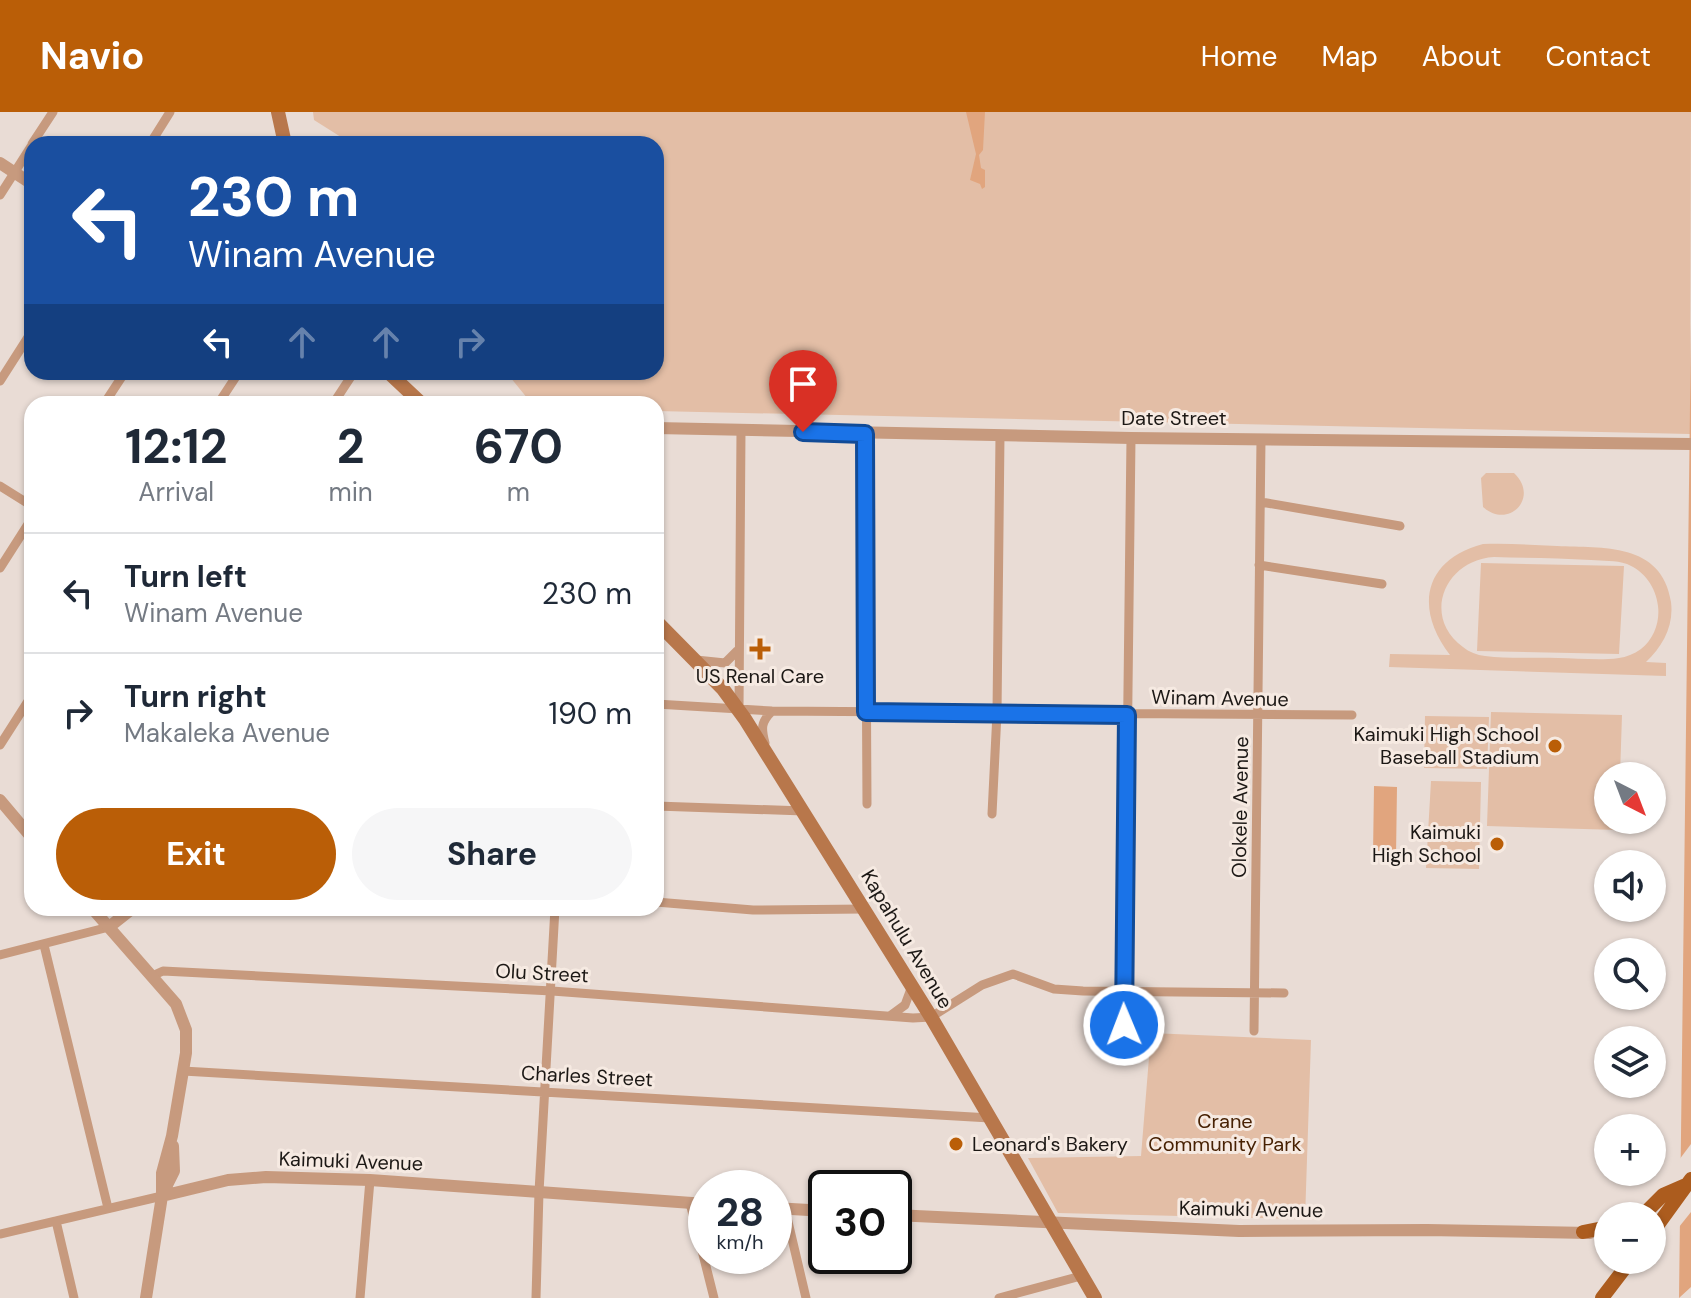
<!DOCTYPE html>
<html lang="en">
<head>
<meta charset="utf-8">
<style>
  :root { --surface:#fff; --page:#f6f6f7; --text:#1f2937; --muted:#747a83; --line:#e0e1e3; --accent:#ba5e07 }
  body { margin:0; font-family:"DM Sans",sans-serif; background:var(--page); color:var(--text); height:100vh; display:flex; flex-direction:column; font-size:30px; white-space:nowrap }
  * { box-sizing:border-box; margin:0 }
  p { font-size:26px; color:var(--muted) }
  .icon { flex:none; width:44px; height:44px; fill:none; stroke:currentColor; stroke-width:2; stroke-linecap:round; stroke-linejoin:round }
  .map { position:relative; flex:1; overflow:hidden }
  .drawer { position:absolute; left:24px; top:284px; width:640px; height:520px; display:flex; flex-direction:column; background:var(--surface); border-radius:24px; box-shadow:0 2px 6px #0004 }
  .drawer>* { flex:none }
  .guide { position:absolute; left:24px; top:24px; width:640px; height:244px; border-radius:24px; box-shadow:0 2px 6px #0004; background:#1a4fa0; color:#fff; overflow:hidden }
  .needle { width:52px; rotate:138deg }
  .fabs { position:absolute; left:1594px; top:650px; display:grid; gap:16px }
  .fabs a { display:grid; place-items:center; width:72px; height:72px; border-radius:50%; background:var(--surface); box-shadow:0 2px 6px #0004; font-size:40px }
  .speed { position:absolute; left:688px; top:1058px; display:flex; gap:16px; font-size:40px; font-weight:700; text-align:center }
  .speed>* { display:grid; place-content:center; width:104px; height:104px; border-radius:50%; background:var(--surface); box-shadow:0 2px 6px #0004; line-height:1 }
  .speed small { font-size:20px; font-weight:400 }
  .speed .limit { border:4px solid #111; border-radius:12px; background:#fff; color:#111 }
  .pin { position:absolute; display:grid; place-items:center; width:68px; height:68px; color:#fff; margin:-82px -34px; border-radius:50% 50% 50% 0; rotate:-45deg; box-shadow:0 0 8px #0007 }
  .pin .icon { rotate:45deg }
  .me { position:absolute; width:88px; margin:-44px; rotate:359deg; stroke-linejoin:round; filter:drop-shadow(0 0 6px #0008) }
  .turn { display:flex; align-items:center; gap:28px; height:168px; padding:0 32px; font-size:36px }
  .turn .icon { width:104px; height:104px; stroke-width:2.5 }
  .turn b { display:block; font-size:56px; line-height:68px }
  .lanes { display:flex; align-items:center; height:76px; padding:0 32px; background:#0003; justify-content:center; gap:40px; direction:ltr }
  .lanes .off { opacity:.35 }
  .eta { display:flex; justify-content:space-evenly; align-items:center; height:136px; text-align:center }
  .eta b { font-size:48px; font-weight:700; line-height:56px }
  .primary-button { display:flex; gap:16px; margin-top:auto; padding:16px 32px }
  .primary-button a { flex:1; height:92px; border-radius:48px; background:var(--accent); color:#fff; font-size:32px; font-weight:700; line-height:92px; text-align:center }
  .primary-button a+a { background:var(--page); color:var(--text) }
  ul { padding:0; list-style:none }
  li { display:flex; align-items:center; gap:24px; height:120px; padding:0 32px; border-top:2px solid var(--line) }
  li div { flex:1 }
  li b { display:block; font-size:30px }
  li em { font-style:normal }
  header { display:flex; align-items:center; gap:48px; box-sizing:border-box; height:112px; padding:0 40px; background:var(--accent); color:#fff }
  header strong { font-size:38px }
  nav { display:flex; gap:44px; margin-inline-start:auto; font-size:28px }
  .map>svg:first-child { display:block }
</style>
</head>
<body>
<header>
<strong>Navio</strong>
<nav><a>Home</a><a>Map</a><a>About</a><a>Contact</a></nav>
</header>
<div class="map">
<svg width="1691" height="1186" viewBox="0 0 1691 1186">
  <rect width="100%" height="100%" fill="#e9dcd5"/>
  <path fill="#e3bea6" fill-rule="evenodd" d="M313,0H1691L1690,322L656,299V292H532L506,260H656V32H352L314,8Z
    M1486,361H1514C1540,385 1509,418 1483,395L1481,366Z
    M1483,432C1508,431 1532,433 1557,434C1602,436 1662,430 1671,490C1674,514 1663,534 1646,550L1666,551V564L1389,555L1390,542L1450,543C1415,498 1422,448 1483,432ZM1494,445C1526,446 1559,446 1591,448C1603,449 1615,448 1627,452C1644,459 1656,475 1658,494C1660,510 1654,527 1641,537C1634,542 1626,545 1619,546C1599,549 1577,546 1558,546C1534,545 1509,547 1485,544C1477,543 1469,540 1463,535C1421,504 1445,448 1494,445Z
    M1481,451L1624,454L1619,542L1477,539Z
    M1491,600L1622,603L1620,664H1608V708H1618V718L1487,714Z
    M1425,604L1489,605L1487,657L1424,656Z
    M1431,669L1481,670L1479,757L1426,756Z
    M1151,921L1311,928L1305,1107L1058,1101L1028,1046L1141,1044Z"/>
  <path fill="#e1a57e" d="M966,0H985L983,38L979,43L981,56L985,58V75L982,77L980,72L970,68L976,42Z
    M1691,211V1175L1679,1186Z
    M1374,674L1397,675L1396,744L1373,743Z"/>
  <path fill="#e9dcd5" d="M1691,1032V1100L1679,1115V1048Z"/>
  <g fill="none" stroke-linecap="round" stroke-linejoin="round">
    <path stroke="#c79a7e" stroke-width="9" d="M32,32L53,0
      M150,32L170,0
      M0,83L32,33
      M0,269L32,219
      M104,292L125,260
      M218,292L239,260
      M333,292L354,260
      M865,322L867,692
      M0,374L32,394
      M1261,390L1400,414
      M1259,453L1382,472
      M0,456L32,406
      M696,548L725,551L737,539
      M656,592L772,599L1352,603
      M739,598L741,318
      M765,631C761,616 761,610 772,599
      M0,633L32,583
      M656,694L804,699
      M992,702L997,601L1000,323
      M656,790L753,798L866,797
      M44,833L108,1096
      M0,843L109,815
      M152,864L163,859L552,879L913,906L931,905L982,873L1013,862L1054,877L1083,879L1284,881
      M890,904L905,893L912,874
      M1124,913L1131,326
      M1254,919L1261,327
      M183,959L990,1006
      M690,1091L714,1186
      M785,1097L806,1186
      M56,1109L74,1186
      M0,1122L162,1084
      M360,1186L370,1068
      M536,1186L539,1080L555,796
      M999,1186L1081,1164"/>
    <path stroke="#c79a7e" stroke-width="12" d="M0,51L32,72
      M656,316L1131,326L1691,332
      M0,688L32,726
      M92,796L176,892L186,918V941L172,1024L162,1061V1084L146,1186
      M109,815L133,796
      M163,1081L174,1059L173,1034
      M162,1084L228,1068L266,1065L370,1068L706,1092
      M774,1096L826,1099
      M894,1103L1239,1119L1427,1118L1590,1121"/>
    <path stroke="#b8774b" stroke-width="14" d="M278,0L285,32
      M388,260L422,292
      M656,509L723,577L745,607L931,905L1095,1186"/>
    <path stroke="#ac5c1e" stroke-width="14" d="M1642,1104L1663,1083L1686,1073
      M1583,1120L1608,1115
      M1652,1121L1691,1067
      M1602,1186L1631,1148"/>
  </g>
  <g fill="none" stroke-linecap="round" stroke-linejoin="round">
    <g stroke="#114b97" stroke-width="20">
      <path id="route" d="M803,320L865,322L866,600L1127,603L1124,913"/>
    </g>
    <use href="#route" stroke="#1a73e8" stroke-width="14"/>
  </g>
  <g fill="#ba5e07" stroke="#f6eae2" stroke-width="3">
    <path d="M756 525h8v8h8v8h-8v8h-8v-8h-8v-8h8z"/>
    <circle cx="1555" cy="634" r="8"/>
    <circle cx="1497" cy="732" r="8"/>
    <circle cx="956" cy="1032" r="8"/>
  </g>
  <g text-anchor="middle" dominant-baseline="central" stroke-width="6" stroke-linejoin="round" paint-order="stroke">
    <g font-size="20" fill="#1c1815" stroke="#f6eae2">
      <text x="1174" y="306">Date Street</text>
      <text transform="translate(1220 586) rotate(1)">Winam Avenue</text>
      <text transform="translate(1240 695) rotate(-89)">Olokele Avenue</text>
      <text transform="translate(907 827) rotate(59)">Kapahulu Avenue</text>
      <text transform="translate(542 861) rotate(3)">Olu Street</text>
      <text transform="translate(587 964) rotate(3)">Charles Street</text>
      <text transform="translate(351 1049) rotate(2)">Kaimuki Avenue</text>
      <text transform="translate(1251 1097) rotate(1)">Kaimuki Avenue</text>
    </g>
    <g font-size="20" fill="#1c1815" stroke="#f6eae2" text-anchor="end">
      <text x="760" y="564" text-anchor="middle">US Renal Care</text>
      <text x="1539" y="622">Kaimuki High School<tspan x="1539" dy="23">Baseball Stadium</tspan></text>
      <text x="1481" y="720">Kaimuki<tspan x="1481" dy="23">High School</tspan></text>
      <text x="972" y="1032" text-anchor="start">Leonard's Bakery</text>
    </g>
    <g font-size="20" fill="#472103" stroke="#f6eae2">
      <text x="1225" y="1009">Crane<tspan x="1225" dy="23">Community Park</tspan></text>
    </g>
  </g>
</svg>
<div class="fabs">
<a><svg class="needle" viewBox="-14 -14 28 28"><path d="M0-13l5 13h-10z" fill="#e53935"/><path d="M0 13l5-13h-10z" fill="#747a83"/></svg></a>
<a><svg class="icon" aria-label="sound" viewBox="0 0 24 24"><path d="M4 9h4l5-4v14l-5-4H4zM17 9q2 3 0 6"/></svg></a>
<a><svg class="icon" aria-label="search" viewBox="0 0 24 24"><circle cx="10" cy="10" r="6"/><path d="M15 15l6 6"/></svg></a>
<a><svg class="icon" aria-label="layers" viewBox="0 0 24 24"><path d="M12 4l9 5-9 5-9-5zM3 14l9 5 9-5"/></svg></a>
<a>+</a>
<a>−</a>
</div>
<div class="speed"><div>28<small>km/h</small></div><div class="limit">30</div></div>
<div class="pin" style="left:803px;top:320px;background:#d93025"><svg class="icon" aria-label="arrive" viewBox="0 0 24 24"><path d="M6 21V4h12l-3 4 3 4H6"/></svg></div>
<svg class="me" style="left:1124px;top:913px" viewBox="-20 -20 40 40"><circle r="17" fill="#1a73e8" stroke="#fff" stroke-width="3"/><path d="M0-11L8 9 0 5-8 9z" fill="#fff"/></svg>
<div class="guide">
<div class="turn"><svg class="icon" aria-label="left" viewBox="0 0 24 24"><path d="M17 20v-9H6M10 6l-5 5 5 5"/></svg><div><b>230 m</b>Winam Avenue</div></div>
<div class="lanes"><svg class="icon" aria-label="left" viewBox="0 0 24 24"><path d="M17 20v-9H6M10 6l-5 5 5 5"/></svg><svg class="icon off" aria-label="ahead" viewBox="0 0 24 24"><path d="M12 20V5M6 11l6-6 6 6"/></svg><svg class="icon off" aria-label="ahead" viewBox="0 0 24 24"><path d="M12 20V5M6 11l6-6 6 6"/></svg><svg class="icon off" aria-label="right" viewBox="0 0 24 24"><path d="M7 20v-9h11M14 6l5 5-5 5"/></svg></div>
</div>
<section class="drawer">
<div class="eta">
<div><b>12:12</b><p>Arrival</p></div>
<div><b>2</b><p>min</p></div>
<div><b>670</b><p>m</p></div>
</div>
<ul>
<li><svg class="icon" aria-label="left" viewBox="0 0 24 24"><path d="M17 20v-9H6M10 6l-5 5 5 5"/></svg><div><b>Turn left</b><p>Winam Avenue</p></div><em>230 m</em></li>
<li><svg class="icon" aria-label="right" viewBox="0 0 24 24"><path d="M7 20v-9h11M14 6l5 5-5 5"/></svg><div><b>Turn right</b><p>Makaleka Avenue</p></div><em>190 m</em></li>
</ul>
<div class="primary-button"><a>Exit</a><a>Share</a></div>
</section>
</div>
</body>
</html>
